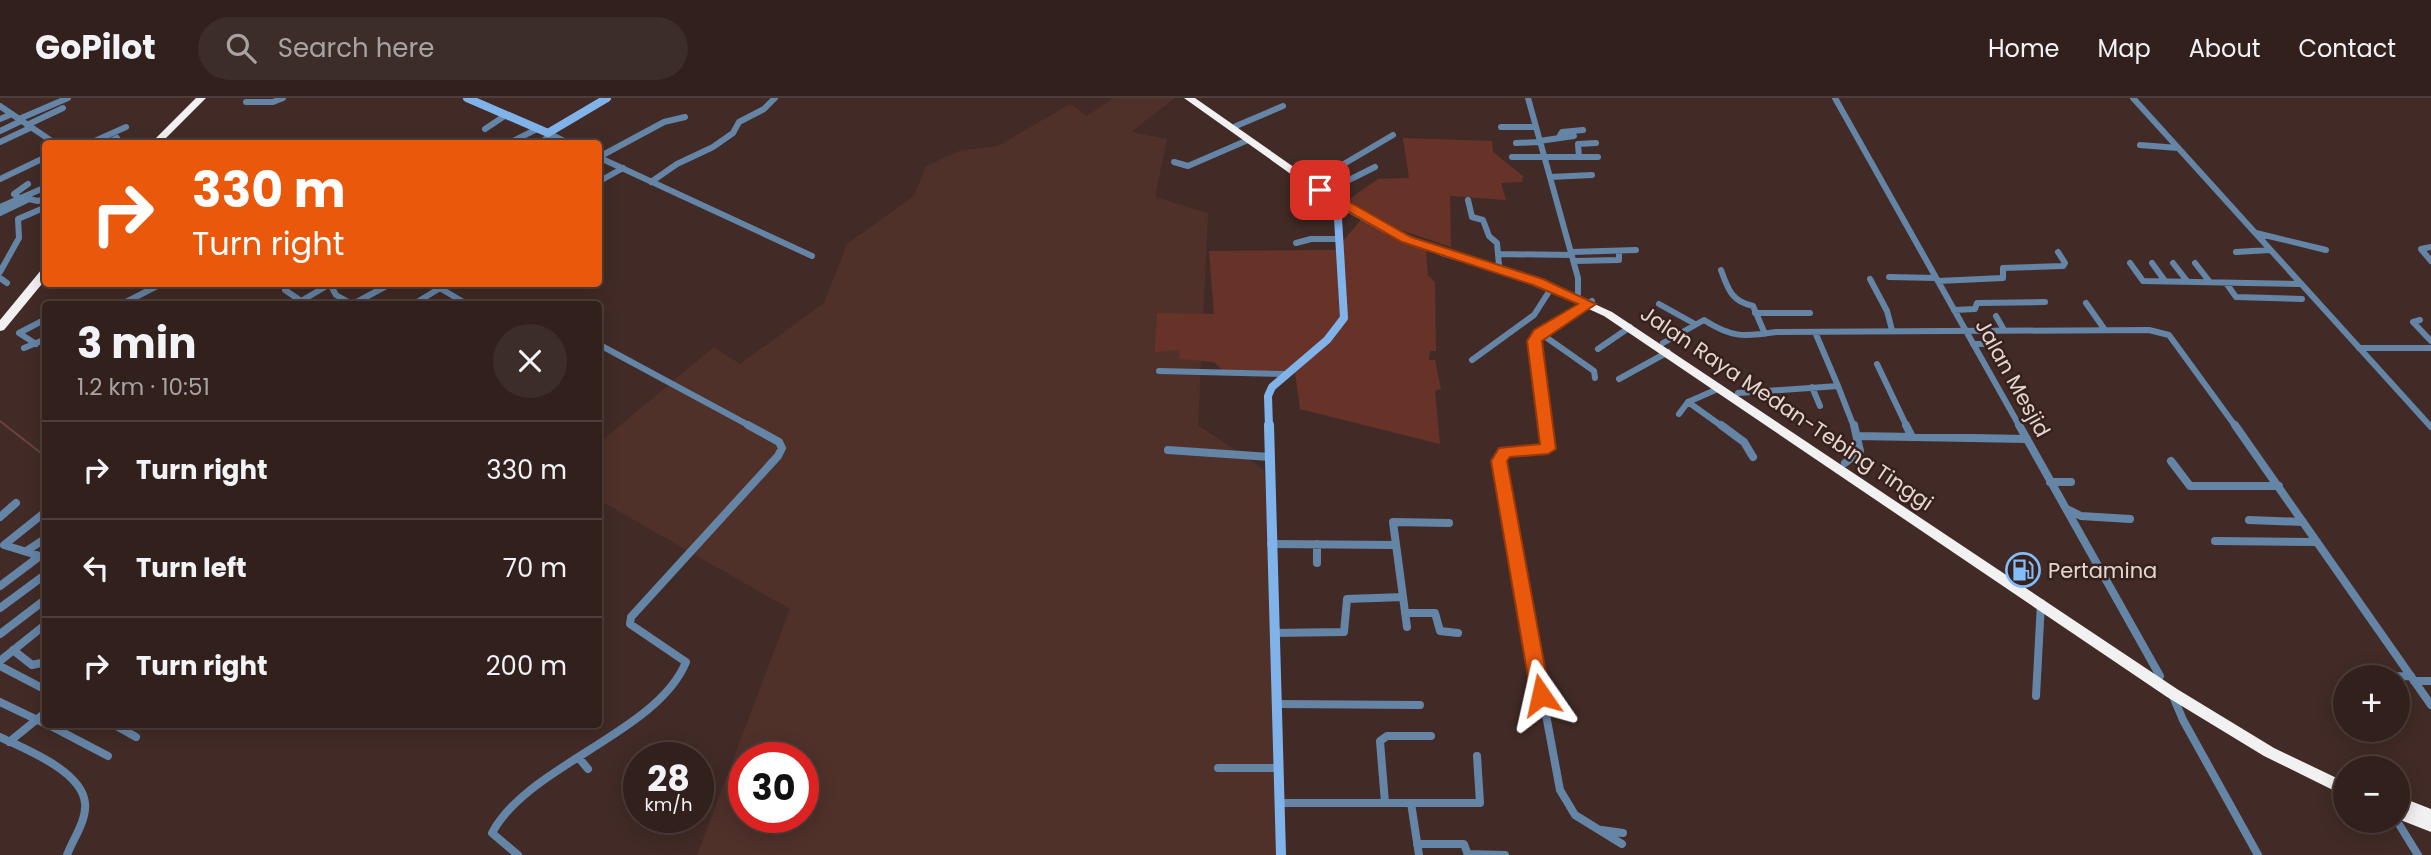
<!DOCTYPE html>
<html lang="en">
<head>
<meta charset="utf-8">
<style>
  :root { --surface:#32201c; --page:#3d2d29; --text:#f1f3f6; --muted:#a8a3a3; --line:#4d3e3b }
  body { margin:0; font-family:Poppins,sans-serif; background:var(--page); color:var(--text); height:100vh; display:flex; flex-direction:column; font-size:26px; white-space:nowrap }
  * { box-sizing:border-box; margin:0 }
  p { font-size:23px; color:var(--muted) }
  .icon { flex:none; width:38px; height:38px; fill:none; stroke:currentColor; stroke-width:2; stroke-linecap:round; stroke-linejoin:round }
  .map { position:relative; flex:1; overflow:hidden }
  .drawer { position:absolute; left:42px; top:203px; width:560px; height:427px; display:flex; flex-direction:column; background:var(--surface); border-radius:7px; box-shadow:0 4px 18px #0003,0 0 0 2px var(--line) }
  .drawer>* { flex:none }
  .guide { position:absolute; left:42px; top:42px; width:560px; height:147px; border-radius:7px; box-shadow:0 4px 18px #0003,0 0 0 2px var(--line); background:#ea580c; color:#fff; overflow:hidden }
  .tools { position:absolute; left:2333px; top:567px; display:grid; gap:14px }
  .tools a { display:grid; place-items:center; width:77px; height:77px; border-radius:50%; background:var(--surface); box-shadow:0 4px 18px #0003,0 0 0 2px var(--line); font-size:35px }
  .speed { position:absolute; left:623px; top:644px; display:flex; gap:14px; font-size:35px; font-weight:700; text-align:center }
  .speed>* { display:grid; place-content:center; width:91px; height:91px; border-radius:50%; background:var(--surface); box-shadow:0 4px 18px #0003,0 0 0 2px var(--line); line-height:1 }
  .speed small { font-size:18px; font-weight:400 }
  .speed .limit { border:10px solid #d22; background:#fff; color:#111 }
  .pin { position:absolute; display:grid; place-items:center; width:60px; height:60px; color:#fff; margin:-30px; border-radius:14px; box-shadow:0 4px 10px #0006 }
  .me { position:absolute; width:77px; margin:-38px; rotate:349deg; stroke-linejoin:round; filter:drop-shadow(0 0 5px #0008) }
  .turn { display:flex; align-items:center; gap:24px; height:147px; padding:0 35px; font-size:32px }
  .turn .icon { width:91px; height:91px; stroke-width:2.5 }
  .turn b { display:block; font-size:49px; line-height:60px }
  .round { display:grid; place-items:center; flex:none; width:74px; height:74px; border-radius:37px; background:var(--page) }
  .overview { display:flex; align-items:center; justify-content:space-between; height:119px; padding:0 35px }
  h1 { font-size:42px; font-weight:700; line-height:52px }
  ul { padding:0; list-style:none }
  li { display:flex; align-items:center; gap:21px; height:98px; padding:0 35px; border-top:2px solid var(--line) }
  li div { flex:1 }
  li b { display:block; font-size:26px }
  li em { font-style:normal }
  header { display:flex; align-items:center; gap:42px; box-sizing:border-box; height:98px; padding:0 35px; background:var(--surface); border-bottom:2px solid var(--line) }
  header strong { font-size:33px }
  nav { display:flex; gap:38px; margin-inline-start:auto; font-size:24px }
  .search { width:490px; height:63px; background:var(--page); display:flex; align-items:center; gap:18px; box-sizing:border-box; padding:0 24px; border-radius:38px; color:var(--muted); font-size:26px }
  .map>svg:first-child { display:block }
</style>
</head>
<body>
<header>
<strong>GoPilot</strong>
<div class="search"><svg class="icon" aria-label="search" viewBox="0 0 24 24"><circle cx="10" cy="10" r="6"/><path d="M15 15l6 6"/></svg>Search here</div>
<nav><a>Home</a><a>Map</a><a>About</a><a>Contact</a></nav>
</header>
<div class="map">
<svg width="2431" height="757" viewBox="0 0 2431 757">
  <rect width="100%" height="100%" fill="#422b26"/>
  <path fill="#4f312a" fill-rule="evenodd" d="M1114,0H1175L1131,34L1167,41L1155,99L1208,115L1198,327L1264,372L1287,757H697L790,511L599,402V345L714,249L740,266L824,205L847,146L914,98L926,68L959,53L998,48L1070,6L1087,18ZM744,660H803V719H744Z"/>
  <path fill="#673328" d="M1403,40L1492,43L1493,54L1523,78L1522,84L1501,85L1506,102L1450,98L1451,149L1401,132L1348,102L1378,81L1409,80Z
    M1361,122L1426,152L1428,178L1435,184L1436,253H1430L1429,262H1435L1441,291L1435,293L1440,346L1300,311L1295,274L1222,272L1214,264L1180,261L1179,252L1155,254L1157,215L1214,216L1209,153L1335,152Z"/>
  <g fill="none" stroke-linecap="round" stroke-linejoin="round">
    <path stroke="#6b433f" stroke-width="2" d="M0,323L46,359"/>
    <path stroke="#6585a7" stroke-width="6" d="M1528,0L1578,180V196
      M1835,0L2020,329
      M2133,0L2431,329
      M246,4H273L283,0
      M0,8L56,46
      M0,21L12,16
      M19,21L68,0
      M27,27L63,10
      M1236,28L1283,8
      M1501,29H1535
      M485,31L506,17
      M0,33L21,23
      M548,35L570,46
      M1559,39L1562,34L1583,32
      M1539,43L1574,38
      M0,44L32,29
      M1516,45L1539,44
      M88,46L126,29
      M105,46L117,40
      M507,46L537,31
      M539,46L551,37
      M2140,47L2178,50
      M598,59L812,158
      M599,59L664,24L685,19
      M1512,59H1598
      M1579,59L1578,46L1596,45
      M1174,64L1188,68L1248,42
      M1550,79L1592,77
      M0,81L46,59
      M1315,83L1393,37
      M598,84L623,70
      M651,84L677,66L713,49L733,35L739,24L764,11L775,0
      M1329,92L1375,69
      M21,101L14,96L28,86
      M1468,102L1472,119L1483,122L1489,138L1497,145L1499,167
      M0,109L46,89
      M0,115L29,101L38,103L46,100
      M2256,135L2326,152
      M1296,145L1311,141H1338
      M2431,149L2421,151L2431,163
      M1571,154L1636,152
      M2236,154L2270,152
      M1498,156L1572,157
      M1574,163L1619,162V153
      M2130,165L2143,183L2300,186
      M2152,165L2165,183
      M2173,165L2187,183
      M2195,165L2209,183
      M1721,172C1728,191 1731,203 1753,208L1765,236
      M0,174L19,140L18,121L46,109
      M1889,179L1936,180
      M0,180L7,185
      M1870,181L1887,213L1892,232
      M1938,183L2003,180V170L2063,168L2065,165L2058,154
      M2226,185L2236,199L2302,201
      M287,186L285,192L301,203L298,206
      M330,186L336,197L352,206
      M433,186L465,205
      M301,203L330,186
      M2086,205L2105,232
      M122,206L161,186
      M353,206L390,186
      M414,206L440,190
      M1659,206L1695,226
      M1954,212L1975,211L1977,205L2045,204
      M1755,215H1810
      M1996,218L2004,232
      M2420,222L2413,224L2431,243
      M1540,235L1594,273L1595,280
      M1663,245L1704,222C1732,240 1744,239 1776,234L2149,232L2169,237L2236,329
      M36,246L19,235L46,221
      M598,246L752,329
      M1973,246H1998
      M24,250L46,241
      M2359,250H2431
      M1598,251L1630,229
      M1472,262L1534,217L1552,189
      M1877,266L1907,329
      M1159,273L1284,276
      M1619,281L1668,254
      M1838,288L1854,329
      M1812,289L1820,308
      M1720,290L1688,304L1723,329
      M1738,295L1838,288L1815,234
      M1679,316L1688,304
      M1545,329L1535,243L1540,235L1592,203"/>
    <path stroke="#6585a7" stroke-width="8" d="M1545,327L1548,351L1505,354L1499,364L1560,692L1575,717L1622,746
      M1721,327L1744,344L1753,359
      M1906,327L1912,339
      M2019,327L2160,578
      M2235,327L2431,607
      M1857,338L2027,341
      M1168,352L1270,359
      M2171,363L2190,388H2279
      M1845,365L1860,353L1854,327
      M2050,384H2071
      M2069,412L2081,418L2130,421
      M0,419L16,405
      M2249,422L2303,424
      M2215,443L2317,444
      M1271,446L1396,447
      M1317,446V465
      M28,452L46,440
      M40,458L4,447L44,415
      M0,488L40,458L46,461
      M0,510L46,476
      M1405,515H1435L1440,533L1458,535
      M1407,529L1393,424L1449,425
      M1274,535L1344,534L1347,501L1403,499
      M0,536L46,501
      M13,552L32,567L46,564
      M0,563L46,526
      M0,568L46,592
      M2366,579L2411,578
      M2414,583H2431
      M2172,596L2183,622L2258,757
      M2036,598L2041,505
      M0,604L46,626
      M1276,606L1420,607
      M47,626L108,658
      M113,626L136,639
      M0,639C25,651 82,673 85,705C87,722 73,741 67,757
      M9,644L46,614
      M579,660L588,671
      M1218,670H1279
      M1280,705H1480L1477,658
      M1385,705L1380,643L1387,638H1431
      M1411,705L1419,757
      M2397,723L2418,757
      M1602,732L1623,735
      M1417,746H1464L1468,757
      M1468,756L1505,757
      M518,757L492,735C528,667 657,635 686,564L630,526L631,519L778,358L782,350L779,344L748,327"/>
    <path stroke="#81b3eb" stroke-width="8" d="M467,0L548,35L607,0
      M1269,329L1268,298L1272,289L1327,242L1344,220L1337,104"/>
    <path stroke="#81b3eb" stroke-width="10" d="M1269,327L1281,757"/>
    <path fill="#f1f1f1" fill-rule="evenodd" d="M196,0H206L160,46H150Z
      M1184,0H1195L1341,102L1391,130L1450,154L1542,182L1612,214L2177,591L2274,650L2345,684V698L2264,658L2167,599L1604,218L1534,186L1442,158L1383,134L1333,106Z
      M46,170V181L4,232L0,233V222L42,171Z
      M2398,698L2431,711V734L2398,721Z"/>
  </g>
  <path fill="#ea580c" stroke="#983908" stroke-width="2" d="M1316,90H1325L1411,139L1543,181L1596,206L1542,243L1556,351L1548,356L1510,359L1507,363L1550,597L1547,602L1541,604L1531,597L1491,363L1499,350L1540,346L1527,243L1534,232L1578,206L1533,187L1402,144L1316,95Z"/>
  <defs>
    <g id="fuel-ring" transform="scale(1.75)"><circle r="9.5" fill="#37211c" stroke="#83bcfa" stroke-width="1.5"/><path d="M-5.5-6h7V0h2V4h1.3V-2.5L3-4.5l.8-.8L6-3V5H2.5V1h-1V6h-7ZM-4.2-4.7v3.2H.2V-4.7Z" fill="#83bcfa"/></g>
  </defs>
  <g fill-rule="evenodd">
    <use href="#fuel-ring" x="2023" y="472"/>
  </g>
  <g text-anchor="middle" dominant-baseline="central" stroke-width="5" stroke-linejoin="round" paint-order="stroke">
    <g font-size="21" fill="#e5d6d2" stroke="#37211c">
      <text transform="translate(2013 280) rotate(61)">Jalan Mesjid</text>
      <text transform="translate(1787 310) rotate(34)">Jalan Raya Medan-Tebing Tinggi</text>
    </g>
    <g font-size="21" fill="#e5d6d2" stroke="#37211c" text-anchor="start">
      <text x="2048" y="472">Pertamina</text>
    </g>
  </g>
</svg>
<div class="tools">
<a>+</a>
<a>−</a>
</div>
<div class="speed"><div>28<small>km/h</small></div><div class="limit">30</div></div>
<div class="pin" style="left:1320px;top:92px;background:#d93025"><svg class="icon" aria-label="arrive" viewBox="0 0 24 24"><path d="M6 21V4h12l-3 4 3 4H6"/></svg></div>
<svg class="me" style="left:1541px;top:597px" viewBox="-20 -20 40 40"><path d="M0-17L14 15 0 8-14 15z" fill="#ea580c" stroke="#fff" stroke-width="4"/></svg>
<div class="guide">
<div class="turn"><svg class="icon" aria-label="right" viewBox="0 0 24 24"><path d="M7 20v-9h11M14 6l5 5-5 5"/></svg><div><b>330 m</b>Turn right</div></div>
</div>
<section class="drawer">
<div class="overview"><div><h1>3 min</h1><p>1.2 km · 10:51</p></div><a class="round"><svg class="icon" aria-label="close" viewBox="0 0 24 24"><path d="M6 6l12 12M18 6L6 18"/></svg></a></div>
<ul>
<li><svg class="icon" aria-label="right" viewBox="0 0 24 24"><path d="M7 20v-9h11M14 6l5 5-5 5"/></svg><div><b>Turn right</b></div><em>330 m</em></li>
<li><svg class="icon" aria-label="left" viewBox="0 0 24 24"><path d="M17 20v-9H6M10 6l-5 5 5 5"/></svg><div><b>Turn left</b></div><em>70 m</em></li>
<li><svg class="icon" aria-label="right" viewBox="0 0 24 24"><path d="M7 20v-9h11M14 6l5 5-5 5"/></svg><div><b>Turn right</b></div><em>200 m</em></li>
</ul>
</section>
</div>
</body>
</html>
